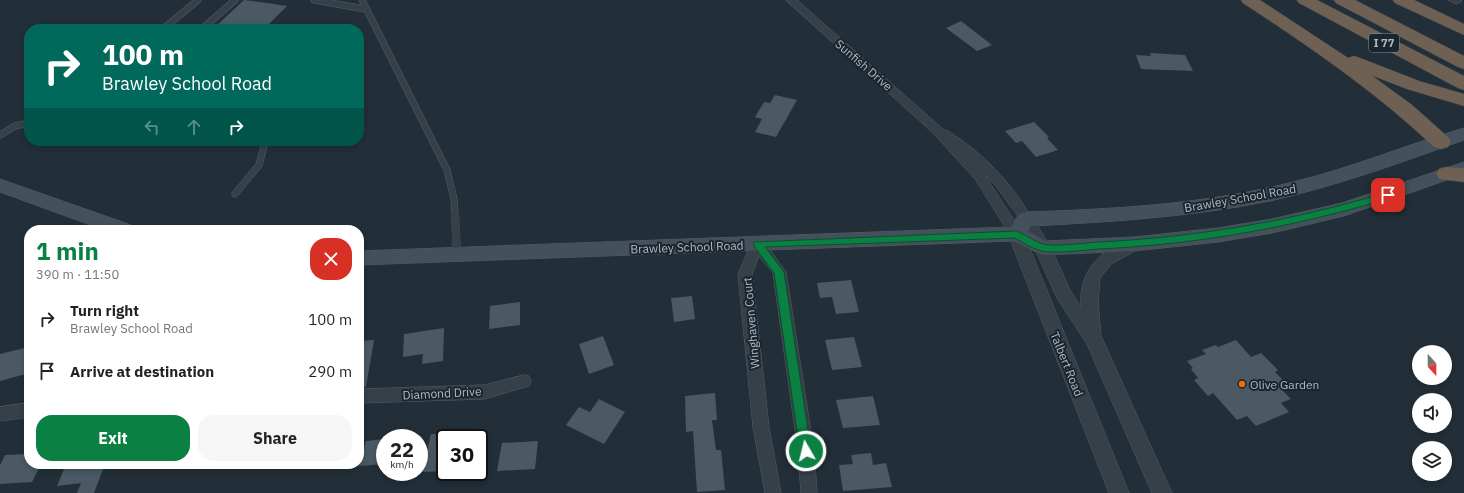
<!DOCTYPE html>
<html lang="en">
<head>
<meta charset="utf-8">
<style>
  :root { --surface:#fff; --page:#f6f6f6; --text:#222; --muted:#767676; --accent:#0b8043 }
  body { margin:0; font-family:"IBM Plex Sans",sans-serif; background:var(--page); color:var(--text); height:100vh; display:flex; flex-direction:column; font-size:15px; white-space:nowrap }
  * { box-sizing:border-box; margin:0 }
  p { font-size:13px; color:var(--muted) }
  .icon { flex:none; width:22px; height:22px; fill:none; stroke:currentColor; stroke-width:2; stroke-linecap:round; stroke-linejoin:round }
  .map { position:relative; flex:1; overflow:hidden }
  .details { position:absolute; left:24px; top:225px; width:340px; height:244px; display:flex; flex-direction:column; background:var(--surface); border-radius:16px; box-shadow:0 2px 6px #0003 }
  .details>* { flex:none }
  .guide { position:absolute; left:24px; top:24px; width:340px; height:122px; border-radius:16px; box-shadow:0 2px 6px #0003; background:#00695c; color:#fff; overflow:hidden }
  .needle { width:26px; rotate:159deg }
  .buttons { position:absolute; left:1412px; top:345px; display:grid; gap:8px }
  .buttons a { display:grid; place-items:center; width:40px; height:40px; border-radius:50%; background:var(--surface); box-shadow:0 2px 6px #0003; font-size:20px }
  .speed { position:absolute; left:376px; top:429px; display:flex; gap:8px; font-size:20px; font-weight:700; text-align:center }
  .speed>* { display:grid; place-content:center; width:52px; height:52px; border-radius:50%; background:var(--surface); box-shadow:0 2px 6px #0003; line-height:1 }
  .speed small { font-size:10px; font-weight:400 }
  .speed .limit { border:2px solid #111; border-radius:6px; background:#fff; color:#111 }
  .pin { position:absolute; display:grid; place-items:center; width:34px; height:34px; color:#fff; margin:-17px; border-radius:8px; box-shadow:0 2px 6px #0006 }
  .me { position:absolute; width:44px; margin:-22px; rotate:352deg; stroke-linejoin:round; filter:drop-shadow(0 0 3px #0008) }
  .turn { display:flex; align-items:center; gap:14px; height:84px; padding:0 12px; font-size:18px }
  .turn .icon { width:52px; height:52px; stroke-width:2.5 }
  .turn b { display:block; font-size:28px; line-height:34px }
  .lanes { display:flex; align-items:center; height:38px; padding:0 12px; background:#0003; justify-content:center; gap:20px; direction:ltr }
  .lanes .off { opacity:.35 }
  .round { display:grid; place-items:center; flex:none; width:42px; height:42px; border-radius:16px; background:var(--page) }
  .summary { display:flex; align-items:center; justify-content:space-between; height:68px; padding:0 12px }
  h1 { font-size:24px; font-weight:700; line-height:30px; color:var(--accent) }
  .action { display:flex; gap:8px; margin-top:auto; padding:8px 12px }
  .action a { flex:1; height:46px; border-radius:16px; background:var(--accent); color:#fff; font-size:16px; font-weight:700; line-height:46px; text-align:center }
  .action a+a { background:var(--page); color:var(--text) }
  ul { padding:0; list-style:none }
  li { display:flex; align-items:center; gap:12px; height:52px; padding:0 12px }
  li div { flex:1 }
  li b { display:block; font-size:15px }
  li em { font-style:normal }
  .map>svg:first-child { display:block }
</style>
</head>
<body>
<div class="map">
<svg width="1464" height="493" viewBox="0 0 1464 493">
  <rect width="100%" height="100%" fill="#222f38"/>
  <path fill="#4a5964" d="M244,0L274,4L287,6L264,29H213Z
    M961,21L992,45L977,51L946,28Z
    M1150,53L1185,55L1193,71L1141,69L1136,55L1151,56Z
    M775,95L797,100L776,137L755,132L762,119L755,117L764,102L770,103Z
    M1034,122L1049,137L1047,138L1058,150L1036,157L1022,141L1016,143L1005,131Z
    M851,280L859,312L836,314L832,297L820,298L817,283Z
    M692,296L695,319L674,322L671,298Z
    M520,302V325L489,329L490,306Z
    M444,328L443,361L422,364L423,354L403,357L404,334Z
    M603,336L614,365L589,374L579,344Z
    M854,337L862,367L832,370L825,340Z
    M374,340L366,387H359V341Z
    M1236,340L1251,357L1261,353L1278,370L1275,372L1291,388L1283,391L1291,399L1281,403L1289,412L1256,426L1247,416L1237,420L1213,393L1208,396L1194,380L1198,378L1191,369L1193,368L1187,361L1206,354L1202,350L1216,345L1218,347Z
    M29,347V362L26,374L0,381V354Z
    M715,393L717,420H712L716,450H721L725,490L697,492L693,431L686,432L685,396Z
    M873,396L880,425L843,428L836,400Z
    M599,399L625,412L604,444L566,425L579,407L590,412Z
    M431,434H445V471L422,472Z
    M385,439V464L359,466L366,441Z
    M538,441L535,469L497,471L502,443Z
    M871,453L873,465L886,463L892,487L843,491L839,465L853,464L851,455Z
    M29,454V464H41L32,482L0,484V465L5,455Z
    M66,464H105L94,493H77L81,483L57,486Z"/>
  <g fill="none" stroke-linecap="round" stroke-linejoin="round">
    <g stroke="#535e66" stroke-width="7">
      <path id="service-far1" d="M314,0L365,9
        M362,0L447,170L454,199L455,215
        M163,29L198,0
        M202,29L235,0
        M0,135L15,126L29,123
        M235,194L259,165L265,142L263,141"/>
    </g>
    <g stroke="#535e66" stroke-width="8">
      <path id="service" d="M455,214L457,255"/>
    </g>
    <g stroke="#535e66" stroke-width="1">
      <path id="minor" d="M786,0H797L944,130L948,131C983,153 1012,183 1032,219L1030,222H1022L996,186L964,154L984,174L1021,231L1022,234L1021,237L1016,239L1011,237L976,180L933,133Z
        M1448,0H1461L1462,1L1457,4Z
        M758,239L763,240L786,272L814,451L817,493H801L798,451L773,273L759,256L752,274L769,427L781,493H765L753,427L738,274L753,240Z
        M524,375L529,376L531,381L529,386L484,399L359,403V389L484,385Z
        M29,403V417L0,421V407Z"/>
    </g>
    <g stroke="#535e66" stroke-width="1">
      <path id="tertiary" d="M1026,213L1031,215L1051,248L1070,290L1081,307C1078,271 1101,248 1134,238L1140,240L1142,244L1140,248L1111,264L1100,278L1098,302L1101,336L1172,493H1152L1087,344L1057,298L1035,249L1018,219L1021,215Z
        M1016,228L1022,230L1024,234L1129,493H1109L1008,234L1010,230Z"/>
    </g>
    <g stroke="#535e66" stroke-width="1">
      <path id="secondary" d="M1464,128V140C1400,163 1336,186 1270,201C1191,217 1111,222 1031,226L1028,231L1045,241L1134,237L1218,228L1272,219L1342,203L1464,162V174L1344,216L1272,233L1218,242L1134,251L1043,255L1013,241L359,265V251L1011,227L1019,214L1026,212C1117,209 1208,204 1297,181C1354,167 1408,144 1464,128Z
        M0,179L131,225L133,230H104L0,192Z"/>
    </g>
    <g stroke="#404b53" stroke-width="1">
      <path id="motorway" d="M1241,0H1260L1348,58L1354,56L1360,58L1419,81L1464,94V106L1407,89L1371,75L1412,105L1448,137L1451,142L1448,147L1441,149L1434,147C1376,92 1310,47 1243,3Z
        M1297,0H1317L1464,76V90L1458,88L1299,3Z
        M1334,0H1355L1464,56V69L1458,67L1336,3Z
        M1393,0H1414L1464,24V35L1395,3Z
        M1446,167L1464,168V182L1439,179L1436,174L1439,169Z"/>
    </g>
    <use href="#service-far1" stroke="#364048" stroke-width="6"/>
    <use href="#service" stroke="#364048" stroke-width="8"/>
    <use href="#minor" fill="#364048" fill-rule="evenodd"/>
    <use href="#tertiary" fill="#364048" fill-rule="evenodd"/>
    <use href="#secondary" fill="#44505b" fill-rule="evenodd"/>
    <use href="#motorway" fill="#6e6053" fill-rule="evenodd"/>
  </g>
  <path fill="#0b8043" stroke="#07532c" d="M1388,192L1392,195L1391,198C1293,227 1202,244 1099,249C1084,250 1055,254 1042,251C1032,249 1023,242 1014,238L765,247L784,272L811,451L810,455L806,456L802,455L800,451L774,273L754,246V242L1016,231C1025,234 1033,241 1043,244C1053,247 1085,243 1098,242C1199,237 1291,221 1388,192Z"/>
  <circle fill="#e8710a" stroke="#1b252d" stroke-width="1.5" cx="1242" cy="384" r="4"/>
  <g text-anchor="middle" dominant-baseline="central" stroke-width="4" stroke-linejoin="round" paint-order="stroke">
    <rect fill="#1b252d" stroke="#838e97" stroke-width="1" x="1369" y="34" width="30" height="18" rx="3"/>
    <g font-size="11" font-weight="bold" fill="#b0bbc5">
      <text x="1384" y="43">I 77</text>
    </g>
    <g font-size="12" fill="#b0bbc5" stroke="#1b252d">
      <text transform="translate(864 65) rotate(41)">Sunfish Drive</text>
      <text transform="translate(1240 198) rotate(-10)">Brawley School Road</text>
      <text transform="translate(687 247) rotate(-2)">Brawley School Road</text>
      <text transform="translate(751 323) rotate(-95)">Winghaven Court</text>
      <text transform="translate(1067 364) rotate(68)">Talbert Road</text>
      <text transform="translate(442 393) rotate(-3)">Diamond Drive</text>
    </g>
    <g font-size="12" fill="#b0bbc5" stroke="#1b252d" text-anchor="start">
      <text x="1250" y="384">Olive Garden</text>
    </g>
  </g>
</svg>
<div class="buttons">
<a><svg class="needle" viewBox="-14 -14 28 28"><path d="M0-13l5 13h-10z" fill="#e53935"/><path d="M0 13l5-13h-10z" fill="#767676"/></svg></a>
<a><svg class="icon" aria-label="sound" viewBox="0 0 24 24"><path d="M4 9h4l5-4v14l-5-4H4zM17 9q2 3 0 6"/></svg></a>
<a><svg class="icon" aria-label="layers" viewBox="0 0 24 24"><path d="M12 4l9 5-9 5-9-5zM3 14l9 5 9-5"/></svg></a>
</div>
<div class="speed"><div>22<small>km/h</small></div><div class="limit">30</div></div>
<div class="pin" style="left:1388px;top:195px;background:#d93025"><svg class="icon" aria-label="arrive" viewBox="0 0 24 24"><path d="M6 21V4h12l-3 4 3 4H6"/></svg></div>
<svg class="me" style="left:806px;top:451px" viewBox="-20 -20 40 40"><circle r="17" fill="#0b8043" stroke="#fff" stroke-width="3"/><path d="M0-11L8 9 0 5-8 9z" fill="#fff"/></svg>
<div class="guide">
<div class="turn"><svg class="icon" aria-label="right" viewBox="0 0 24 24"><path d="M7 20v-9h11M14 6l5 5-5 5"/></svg><div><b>100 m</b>Brawley School Road</div></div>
<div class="lanes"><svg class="icon off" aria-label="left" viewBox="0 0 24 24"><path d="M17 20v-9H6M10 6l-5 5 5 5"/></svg><svg class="icon off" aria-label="ahead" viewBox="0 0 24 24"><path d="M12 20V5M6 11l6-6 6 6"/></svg><svg class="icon" aria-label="right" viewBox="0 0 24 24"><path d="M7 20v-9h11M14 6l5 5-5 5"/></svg></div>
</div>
<section class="details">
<div class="summary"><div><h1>1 min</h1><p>390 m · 11:50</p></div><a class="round" style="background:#d93025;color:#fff"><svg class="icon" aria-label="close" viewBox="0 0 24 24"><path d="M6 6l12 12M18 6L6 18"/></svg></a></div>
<ul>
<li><svg class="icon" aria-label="right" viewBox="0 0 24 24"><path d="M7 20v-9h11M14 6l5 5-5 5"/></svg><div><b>Turn right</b><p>Brawley School Road</p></div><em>100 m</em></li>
<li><svg class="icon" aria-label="arrive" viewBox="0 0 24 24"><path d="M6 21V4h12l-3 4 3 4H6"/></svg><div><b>Arrive at destination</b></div><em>290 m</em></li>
</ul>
<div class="action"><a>Exit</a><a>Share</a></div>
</section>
</div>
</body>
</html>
